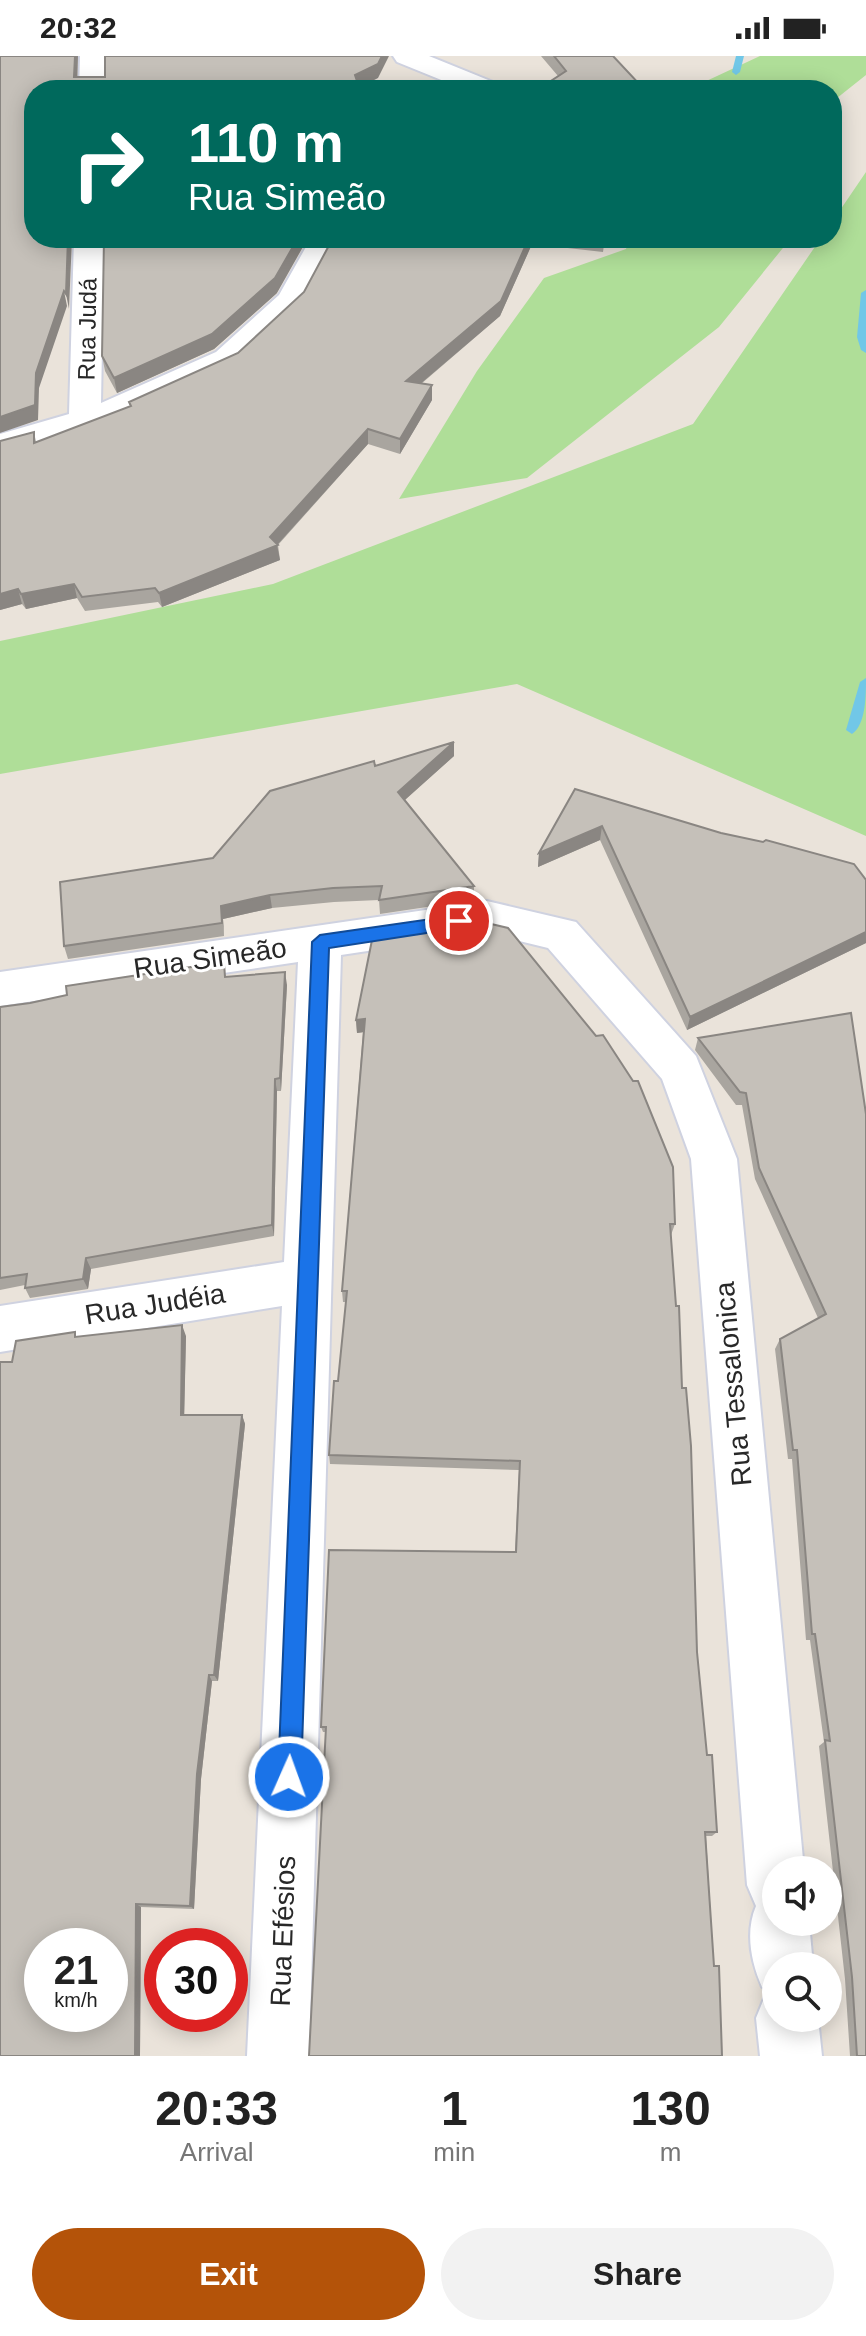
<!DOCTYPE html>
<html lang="en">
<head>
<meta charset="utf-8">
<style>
  :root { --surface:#fff; --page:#f2f2f2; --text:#222; --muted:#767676; --accent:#b45309 }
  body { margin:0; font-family:Helvetica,sans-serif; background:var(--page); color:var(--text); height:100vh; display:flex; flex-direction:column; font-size:30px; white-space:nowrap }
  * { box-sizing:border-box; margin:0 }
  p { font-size:26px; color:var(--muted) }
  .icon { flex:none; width:44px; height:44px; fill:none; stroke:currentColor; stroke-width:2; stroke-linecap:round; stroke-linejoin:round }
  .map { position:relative; height:2000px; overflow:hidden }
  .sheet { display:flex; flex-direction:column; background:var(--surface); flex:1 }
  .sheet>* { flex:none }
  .top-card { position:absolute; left:24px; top:24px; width:818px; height:168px; border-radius:32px; box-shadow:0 4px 20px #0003; background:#00695c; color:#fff; overflow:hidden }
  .tools { position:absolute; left:762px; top:1800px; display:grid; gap:16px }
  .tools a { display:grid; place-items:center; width:80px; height:80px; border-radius:50%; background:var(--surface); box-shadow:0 4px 20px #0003; font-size:40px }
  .speed { position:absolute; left:24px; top:1872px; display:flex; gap:16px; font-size:40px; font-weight:700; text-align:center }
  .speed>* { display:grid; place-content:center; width:104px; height:104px; border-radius:50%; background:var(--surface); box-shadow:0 4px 20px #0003; line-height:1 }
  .speed small { font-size:20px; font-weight:400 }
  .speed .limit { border:12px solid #d22; background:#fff; color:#111 }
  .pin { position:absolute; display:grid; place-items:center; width:68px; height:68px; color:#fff; margin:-34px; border:4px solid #fff; border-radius:50%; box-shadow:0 2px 8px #0007 }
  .me { position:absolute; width:88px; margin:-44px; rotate:2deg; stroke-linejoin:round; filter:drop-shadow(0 0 6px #0008) }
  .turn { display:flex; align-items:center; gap:28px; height:168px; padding:0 32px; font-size:36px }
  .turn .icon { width:104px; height:104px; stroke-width:2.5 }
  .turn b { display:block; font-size:56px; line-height:68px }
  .eta { display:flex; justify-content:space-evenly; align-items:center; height:136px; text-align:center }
  .eta b { font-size:48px; font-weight:800; line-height:56px }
  .cta { display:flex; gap:16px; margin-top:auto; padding:16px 32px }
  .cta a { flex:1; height:92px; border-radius:48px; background:var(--accent); color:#fff; font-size:32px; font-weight:800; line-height:92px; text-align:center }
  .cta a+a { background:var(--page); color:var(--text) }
  .status { display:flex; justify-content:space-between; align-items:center; height:56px; padding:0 40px; background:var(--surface); direction:ltr }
  .status svg { height:22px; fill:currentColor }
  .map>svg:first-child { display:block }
</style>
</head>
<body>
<div class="status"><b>20:32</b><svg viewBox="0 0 49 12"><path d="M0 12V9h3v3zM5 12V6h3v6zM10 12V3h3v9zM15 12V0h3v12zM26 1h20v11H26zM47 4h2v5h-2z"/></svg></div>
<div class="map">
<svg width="866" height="2000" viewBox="0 0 866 2000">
  <rect width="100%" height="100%" fill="#eae3da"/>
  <path fill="#afde98" d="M760,0H866V19L832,46V34H698L702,27Z
    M866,116V780L517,628L0,718V585L273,528L693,368L821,182H832V166Z
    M630,182H791L719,271L527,422L399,443L477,315L544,222L626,193Z"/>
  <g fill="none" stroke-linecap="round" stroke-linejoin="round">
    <path fill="#71c7e7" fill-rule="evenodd" d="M736,0H744L740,16L736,19L732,16Z
      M866,234V297L861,294L857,281L861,237Z
      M866,622C866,639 866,669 852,678L846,674L860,626Z"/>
    <g stroke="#cfd2e0" stroke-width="4">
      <path id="minor" d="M80,0H106L105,34H79Z
        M393,0H429L498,28L502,34H466L397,6Z
        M74,182H104L101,347L216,296L279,239L311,182H341L302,250L238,310L116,365L0,399V378L69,358Z
        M487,845L576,866L696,1000L737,1103L804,1814H776V1866H809L813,1910H776V1962H818L822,2000H760L756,1962L765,1940L774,1937L762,1931C751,1906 745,1876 756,1850L747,1829L691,1103L662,1023L548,892L487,877L341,899L309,2000H247L282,1250L0,1296V1250L284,1206L298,906L0,950V916Z"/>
    </g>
    <use href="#minor" fill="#fff" fill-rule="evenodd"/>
  </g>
  <path fill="#a9a59f" d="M541,0H613L558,20Z
    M333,182H605L603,196L532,188L500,260L421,328L432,344L400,398L368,388L278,489L280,504L162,551L158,546L85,555L77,542L26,553L22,548L0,554V385L34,376L36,386L130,351L129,346L238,297L304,236Z
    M277,237L214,293L117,337L105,315L102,300Z
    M454,686V700L405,744L474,830V844L380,858L379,844L334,846L272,852L223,863L224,880L68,903L64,890L213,802L375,710Z
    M575,733L866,824V887L687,974L600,784L538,811L539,797Z
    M226,921L287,929L281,1035H277L274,1180L91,1213L88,1233L30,1242L25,1232V1229L0,1234V951Z
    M851,957L866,2000H850L845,1923L819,1690L824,1686L810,1584H806L792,1403H788L775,1293L780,1283L818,1262L755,1123L742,1049H736L695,994L698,982Z
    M356,964L675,1168L671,1179L682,1332L697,1596L707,1699L717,1776L712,1780H706L714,1910L722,2000L325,1676H323L321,1671L515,1496L519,1414L330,1408L329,1399L338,1325L346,1246H343L342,1235L363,976L357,977Z
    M186,1280L184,1359H242L245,1368L218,1625H212L201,1723L194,1853L141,1851L140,2000L12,1306L78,1281Z"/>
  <path fill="#8a8682" d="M75,0H78L77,34L74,21Z
    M382,0H389L378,22L355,34V19Z
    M68,182H72L69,253L66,238Z
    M298,182H308L277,237L214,293L117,337L114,322Z
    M529,182H533L532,188L500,260L406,340V325Z
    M64,235L67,250L39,332L38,364L0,377V361L36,317Z
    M432,329V344L400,398V383Z
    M368,373V388L277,489L280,504L162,551L159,537L270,481Z
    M74,528L77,542L26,553L21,538Z
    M18,533L22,548L0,554V538Z
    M454,686V700L398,750V736Z
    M602,770L600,784L538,811L539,797Z
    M270,839L272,852L223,863L224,880L221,850Z
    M866,876V887L687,974L690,961Z
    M285,916L287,929L281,1035L280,1022Z
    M365,963V976L357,977L356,964Z
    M275,1023L277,1035L274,1180L272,1169Z
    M86,1202L91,1213L88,1233L83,1223Z
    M182,1269L186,1280L184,1369L181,1359Z
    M242,1359L245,1368L218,1625L214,1619Z
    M209,1619L212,1625L201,1723L194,1853L190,1850L197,1718Z
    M136,1848L141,1851L140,2000H135Z"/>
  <path fill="#c5c0b9" stroke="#8a8682" stroke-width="2" fill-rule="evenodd" d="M0,0H75L74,21H105V0H382L378,8L355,19L360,34H34V182H68L66,238L64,235L36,317L35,349L0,361Z
    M554,0H613L643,32L640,34H537L566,15Z
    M104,182H298L275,222L212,278L114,322L102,300Z
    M333,182H529L501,245L406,325L432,329L400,383L368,373L270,481L278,489L159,537L155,532L82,541L74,528L21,538L18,533L0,538V385L34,376V387L131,350L129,346L238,297L304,236Z
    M454,686L398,736L474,830L379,844L382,830L333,832L270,839L221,850L222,867L64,890L60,826L213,802L270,735L374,705L375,710Z
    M575,733L721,777L763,786L766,784L854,808L866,824V876L690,961L602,770L539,797Z
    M487,867L508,872L596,980L603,979L633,1025H638L673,1111L675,1168H670L676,1250H679L682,1332H686L691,1390L697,1596L707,1699H712L717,1776H705L714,1910H719L722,2000H309L326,1671H321L329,1494L516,1496L520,1405L329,1399L334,1325H338L347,1235H342L365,963L356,964L372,884Z
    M224,906L225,921L285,916L280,1022L275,1023L272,1169L86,1202L83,1223L25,1232L27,1218L0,1222V951L30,947L67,939L66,930Z
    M851,957L866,1058V2000H857L852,1921L825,1684L830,1685L815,1578H812L797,1394H793L780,1283L826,1258L759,1112L746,1037L740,1036L698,982Z
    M182,1269L181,1359H242L214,1619H209L197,1718L190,1850L136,1848L135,2000H0V1306H12L16,1285L75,1276V1281ZM42,1890H110V1958H42Z"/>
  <path fill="#1a73e8" stroke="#114b97" stroke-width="2" d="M459,859L468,865L459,872L329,892L301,1721L298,1729L289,1732L281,1729L278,1721L312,886L320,879Z"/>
  <g text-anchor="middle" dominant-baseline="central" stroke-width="6" stroke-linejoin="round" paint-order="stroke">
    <g font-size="24" fill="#282828" stroke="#fff">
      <text transform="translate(87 273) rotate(-89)">Rua Judá</text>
    </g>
    <g font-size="28" fill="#282828" stroke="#fff">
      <text transform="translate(210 902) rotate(-8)">Rua Simeão</text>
      <text transform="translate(155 1248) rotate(-9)">Rua Judéia</text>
      <text transform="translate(733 1328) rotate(-95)">Rua Tessalonica</text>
      <text transform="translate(283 1875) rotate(-88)">Rua Efésios</text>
    </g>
  </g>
</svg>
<div class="tools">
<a><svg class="icon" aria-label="sound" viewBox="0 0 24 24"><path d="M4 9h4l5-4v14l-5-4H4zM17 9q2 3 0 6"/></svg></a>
<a><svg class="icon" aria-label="search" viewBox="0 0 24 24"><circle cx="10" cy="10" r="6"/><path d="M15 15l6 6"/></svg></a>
</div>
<div class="speed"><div>21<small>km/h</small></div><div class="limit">30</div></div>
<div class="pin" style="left:459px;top:865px;background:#d93025"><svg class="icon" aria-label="arrive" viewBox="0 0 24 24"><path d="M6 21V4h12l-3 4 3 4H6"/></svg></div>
<svg class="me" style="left:289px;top:1721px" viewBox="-20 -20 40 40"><circle r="17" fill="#1a73e8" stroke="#fff" stroke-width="3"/><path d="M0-11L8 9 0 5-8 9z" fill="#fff"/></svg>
<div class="top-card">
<div class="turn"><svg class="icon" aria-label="right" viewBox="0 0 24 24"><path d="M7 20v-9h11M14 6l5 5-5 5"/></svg><div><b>110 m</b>Rua Simeão</div></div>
</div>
</div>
<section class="sheet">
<div class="eta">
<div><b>20:33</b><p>Arrival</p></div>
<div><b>1</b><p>min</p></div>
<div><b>130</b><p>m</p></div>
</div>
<div class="cta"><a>Exit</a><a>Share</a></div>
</section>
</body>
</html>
